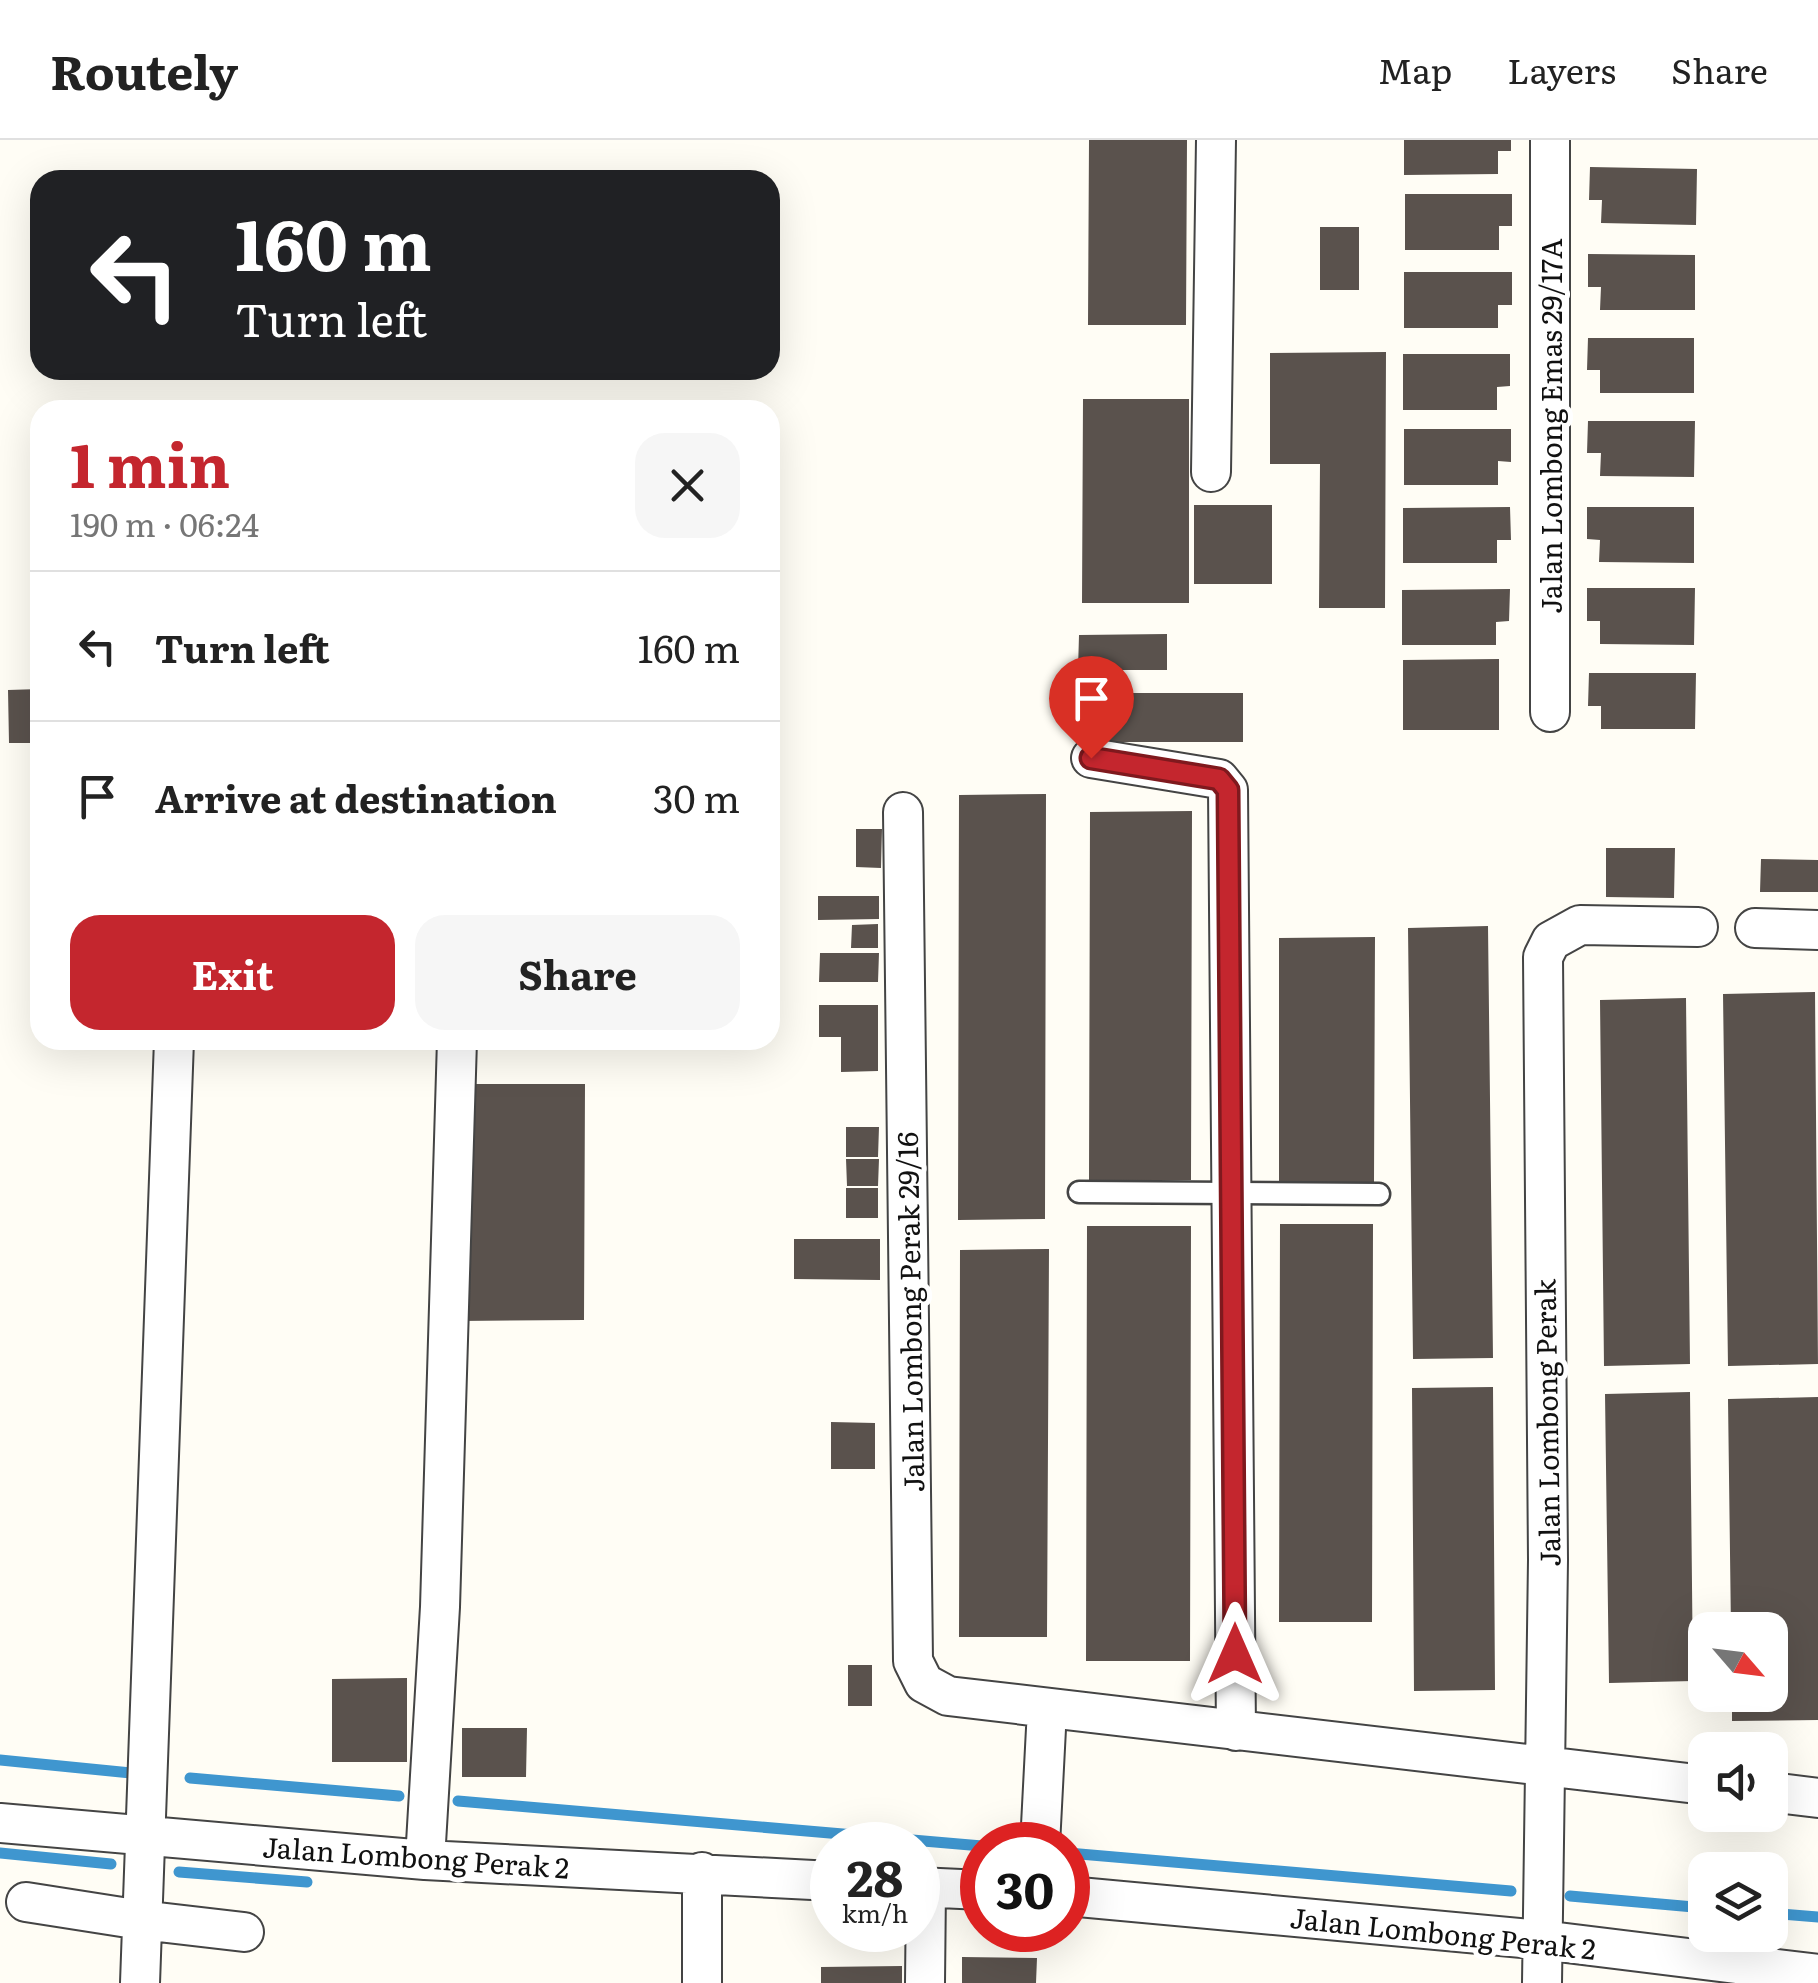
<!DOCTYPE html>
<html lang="en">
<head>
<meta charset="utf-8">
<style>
  :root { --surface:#fff; --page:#f6f6f6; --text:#222; --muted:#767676; --line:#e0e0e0; --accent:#c4262e }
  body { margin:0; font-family:Literata,serif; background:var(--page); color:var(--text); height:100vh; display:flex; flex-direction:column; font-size:38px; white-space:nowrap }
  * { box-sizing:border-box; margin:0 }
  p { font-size:32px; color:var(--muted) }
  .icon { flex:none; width:55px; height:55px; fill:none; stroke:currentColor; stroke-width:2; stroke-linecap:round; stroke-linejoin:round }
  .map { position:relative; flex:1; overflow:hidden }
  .details { position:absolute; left:30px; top:260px; width:750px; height:650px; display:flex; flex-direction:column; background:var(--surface); border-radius:30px; box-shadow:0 10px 40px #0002 }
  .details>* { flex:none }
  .top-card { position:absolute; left:30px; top:30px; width:750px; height:210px; border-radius:30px; box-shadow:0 10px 40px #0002; background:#202124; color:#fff; overflow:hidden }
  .needle { width:65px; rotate:118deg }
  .buttons { position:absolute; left:1688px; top:1472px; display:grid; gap:20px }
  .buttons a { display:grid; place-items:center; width:100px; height:100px; border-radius:20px; background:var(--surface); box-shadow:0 10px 40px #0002; font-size:50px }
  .speed { position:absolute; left:810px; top:1682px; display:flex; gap:20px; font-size:50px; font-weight:700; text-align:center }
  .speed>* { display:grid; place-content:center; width:130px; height:130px; border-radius:50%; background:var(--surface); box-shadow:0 10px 40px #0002; line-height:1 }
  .speed small { font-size:25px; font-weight:400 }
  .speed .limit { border:15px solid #d22; background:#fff; color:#111 }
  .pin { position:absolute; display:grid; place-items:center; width:85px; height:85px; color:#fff; margin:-102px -42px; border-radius:50% 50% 50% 0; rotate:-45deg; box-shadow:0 0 10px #0007 }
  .pin .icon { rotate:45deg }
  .me { position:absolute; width:110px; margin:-55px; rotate:0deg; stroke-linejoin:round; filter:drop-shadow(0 0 8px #0008) }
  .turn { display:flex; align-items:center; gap:35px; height:210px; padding:0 40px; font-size:45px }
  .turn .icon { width:130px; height:130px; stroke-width:2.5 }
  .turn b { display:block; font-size:70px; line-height:85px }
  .round { display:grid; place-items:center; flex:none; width:105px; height:105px; border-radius:30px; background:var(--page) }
  .head { display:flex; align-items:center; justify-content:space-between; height:170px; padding:0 40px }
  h1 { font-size:60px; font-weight:700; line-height:75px; color:var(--accent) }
  .action { display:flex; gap:20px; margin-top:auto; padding:20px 40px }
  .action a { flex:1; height:115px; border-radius:30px; background:var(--accent); color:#fff; font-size:40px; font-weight:700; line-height:115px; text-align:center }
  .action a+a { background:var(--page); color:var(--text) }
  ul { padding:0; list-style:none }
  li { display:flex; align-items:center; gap:30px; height:150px; padding:0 40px; border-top:2px solid var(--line) }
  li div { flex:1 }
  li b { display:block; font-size:38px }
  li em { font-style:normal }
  header { display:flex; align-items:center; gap:60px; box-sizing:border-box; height:140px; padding:0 50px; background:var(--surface); border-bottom:2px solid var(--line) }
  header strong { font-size:48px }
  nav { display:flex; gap:55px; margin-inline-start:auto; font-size:35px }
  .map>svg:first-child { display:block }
</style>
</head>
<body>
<header>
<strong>Routely</strong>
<nav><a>Map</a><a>Layers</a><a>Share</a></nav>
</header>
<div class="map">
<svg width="1818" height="1843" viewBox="0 0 1818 1843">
  <rect width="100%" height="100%" fill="#fffdf5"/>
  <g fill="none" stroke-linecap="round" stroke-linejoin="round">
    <path stroke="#3f96cf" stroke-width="11" d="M0,1620L131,1633
      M190,1638L399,1656
      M458,1661L982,1706
      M0,1713L111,1724
      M1068,1713L1511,1751
      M179,1732L307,1742
      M1570,1756L1705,1768
      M1770,1773L1818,1777"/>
  </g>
  <path fill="#5a524d" d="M1089,0H1187L1186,185H1088Z
    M1404,0H1511V11H1498V34L1404,35Z
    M1590,27L1697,29L1696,85L1601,83L1602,60H1589Z
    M1405,54H1512V86H1499V110H1405Z
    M1320,87H1359V150H1320Z
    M1588,114L1695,115V170H1600L1601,147H1588Z
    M1404,132H1512V165H1498V188H1404Z
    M1588,198H1694V253H1600V230H1587Z
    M1386,212L1385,468H1319L1320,324H1270V213Z
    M1403,214H1510V246L1497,247V270H1403Z
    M1083,259H1189V463H1082Z
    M1588,281H1695L1694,337L1600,336L1601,313H1587Z
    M1404,289H1511V322L1498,321V345H1404Z
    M1194,365H1272V444H1194Z
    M1510,367L1511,400H1497V423H1403V368Z
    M1587,367H1694V423L1599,422L1600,400L1587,399Z
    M1587,448H1695L1694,505L1600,504V481H1587Z
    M1510,449L1509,481L1496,482V505H1402V450Z
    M1167,494V530H1078L1079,495Z
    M1499,519V590H1403V520Z
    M1589,533H1696L1695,589H1601V566H1588Z
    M40,549V603H9L8,550Z
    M1081,553H1243V602H1081Z
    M1046,654L1045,1079L958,1080L959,655Z
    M1192,671L1191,1040L1089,1041L1090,672Z
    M856,689H882L881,728L856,727Z
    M1606,708H1675L1674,758L1606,757Z
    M1761,719L1818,720V752H1760Z
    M818,756H879V779L818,780Z
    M878,784V808H851L852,785Z
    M1488,786L1493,1218L1413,1219L1408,788Z
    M1375,797L1374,1043L1279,1044V798Z
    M820,813H879L878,842H819Z
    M1815,852L1818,1224L1728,1226L1723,854Z
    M1686,858L1690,1224L1604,1226L1600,860Z
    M819,865H878V931L841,932V897H819Z
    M459,944H585L584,1180L459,1181Z
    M846,987H879L878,1017H846Z
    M846,1019H879L878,1046H847Z
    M846,1048H878V1078H846Z
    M1280,1084H1373L1372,1482H1279Z
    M1087,1086H1191L1190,1521H1086Z
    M794,1099H880V1140L794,1139Z
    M1049,1109L1047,1497H959L960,1110Z
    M1493,1247L1495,1550L1414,1551L1412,1248Z
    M1690,1252L1693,1541L1609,1543L1605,1254Z
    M1818,1257V1580L1732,1581V1555H1770V1490H1731L1728,1259Z
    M831,1282L875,1283V1329H831Z
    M848,1525H872V1566H848Z
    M407,1538V1622H332V1539Z
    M462,1588H527L526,1637H462Z
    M962,1817L1037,1818L1036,1843H962Z
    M902,1826V1843H821V1827Z"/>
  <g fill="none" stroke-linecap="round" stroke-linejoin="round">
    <g stroke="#444" stroke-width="25">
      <path id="lane" d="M1079,1052L1379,1054"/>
    </g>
    <g stroke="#444" stroke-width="42">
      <path id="street" d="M1550,0V572
        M1211,332L1216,0
        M1091,618L1219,639L1228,650L1236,1591
        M903,672L913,1521L924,1543L948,1556L1705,1645
        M1755,788L1818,790
        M1770,1652L1818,1658
        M0,1683L425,1720L832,1741
        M1040,1705L1047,1569
        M425,1720L440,1467L457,900
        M702,1732V1843
        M918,1747L982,1750
        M1068,1756L1542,1800L1818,1834
        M26,1762L141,1780L244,1792
        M140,1843L174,900
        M925,1843L926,1747
        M1542,1843L1548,1420L1543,817L1551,801L1580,785L1698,787"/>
    </g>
    <use href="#lane" stroke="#fff" stroke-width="20"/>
    <use href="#street" stroke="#fff" stroke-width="38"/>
  </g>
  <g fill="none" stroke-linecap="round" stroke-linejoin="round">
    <g stroke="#7f191e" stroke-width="25">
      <path id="route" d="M1091,618L1219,639L1228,650L1235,1514"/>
    </g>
    <use href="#route" stroke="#c4262e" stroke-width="18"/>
  </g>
  <g text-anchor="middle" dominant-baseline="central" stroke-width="10" stroke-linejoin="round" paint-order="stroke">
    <g font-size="28" fill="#111" stroke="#fff">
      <text transform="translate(1550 286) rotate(-90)">Jalan Lombong Emas 29/17A</text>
      <text transform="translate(909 1172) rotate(-91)">Jalan Lombong Perak 29/16</text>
      <text transform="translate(1546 1283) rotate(-91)">Jalan Lombong Perak</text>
      <text transform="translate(416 1716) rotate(4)">Jalan Lombong Perak 2</text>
      <text transform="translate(1443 1792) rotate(6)">Jalan Lombong Perak 2</text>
    </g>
  </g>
</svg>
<div class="buttons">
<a><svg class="needle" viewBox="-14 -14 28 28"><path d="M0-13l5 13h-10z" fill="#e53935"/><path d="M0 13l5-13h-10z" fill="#767676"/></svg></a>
<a><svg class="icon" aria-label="sound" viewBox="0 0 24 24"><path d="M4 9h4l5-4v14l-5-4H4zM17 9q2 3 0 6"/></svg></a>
<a><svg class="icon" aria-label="layers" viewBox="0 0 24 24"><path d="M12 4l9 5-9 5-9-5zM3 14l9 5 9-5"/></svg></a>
</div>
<div class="speed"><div>28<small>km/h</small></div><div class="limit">30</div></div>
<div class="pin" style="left:1091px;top:618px;background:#d93025"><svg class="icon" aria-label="arrive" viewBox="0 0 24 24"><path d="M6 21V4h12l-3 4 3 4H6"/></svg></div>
<svg class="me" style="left:1235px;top:1514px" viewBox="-20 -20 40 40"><path d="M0-17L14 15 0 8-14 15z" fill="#c4262e" stroke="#fff" stroke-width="4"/></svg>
<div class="top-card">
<div class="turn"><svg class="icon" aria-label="left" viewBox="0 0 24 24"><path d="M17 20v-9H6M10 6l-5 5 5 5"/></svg><div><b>160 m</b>Turn left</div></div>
</div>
<section class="details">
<div class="head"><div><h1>1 min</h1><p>190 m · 06:24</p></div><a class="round"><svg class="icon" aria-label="close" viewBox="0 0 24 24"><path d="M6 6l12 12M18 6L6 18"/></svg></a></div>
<ul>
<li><svg class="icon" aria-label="left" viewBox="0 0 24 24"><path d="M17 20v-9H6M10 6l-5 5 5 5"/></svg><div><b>Turn left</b></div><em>160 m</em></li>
<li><svg class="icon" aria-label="arrive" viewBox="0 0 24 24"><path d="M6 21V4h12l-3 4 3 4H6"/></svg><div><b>Arrive at destination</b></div><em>30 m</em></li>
</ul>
<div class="action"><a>Exit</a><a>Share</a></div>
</section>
</div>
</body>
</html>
